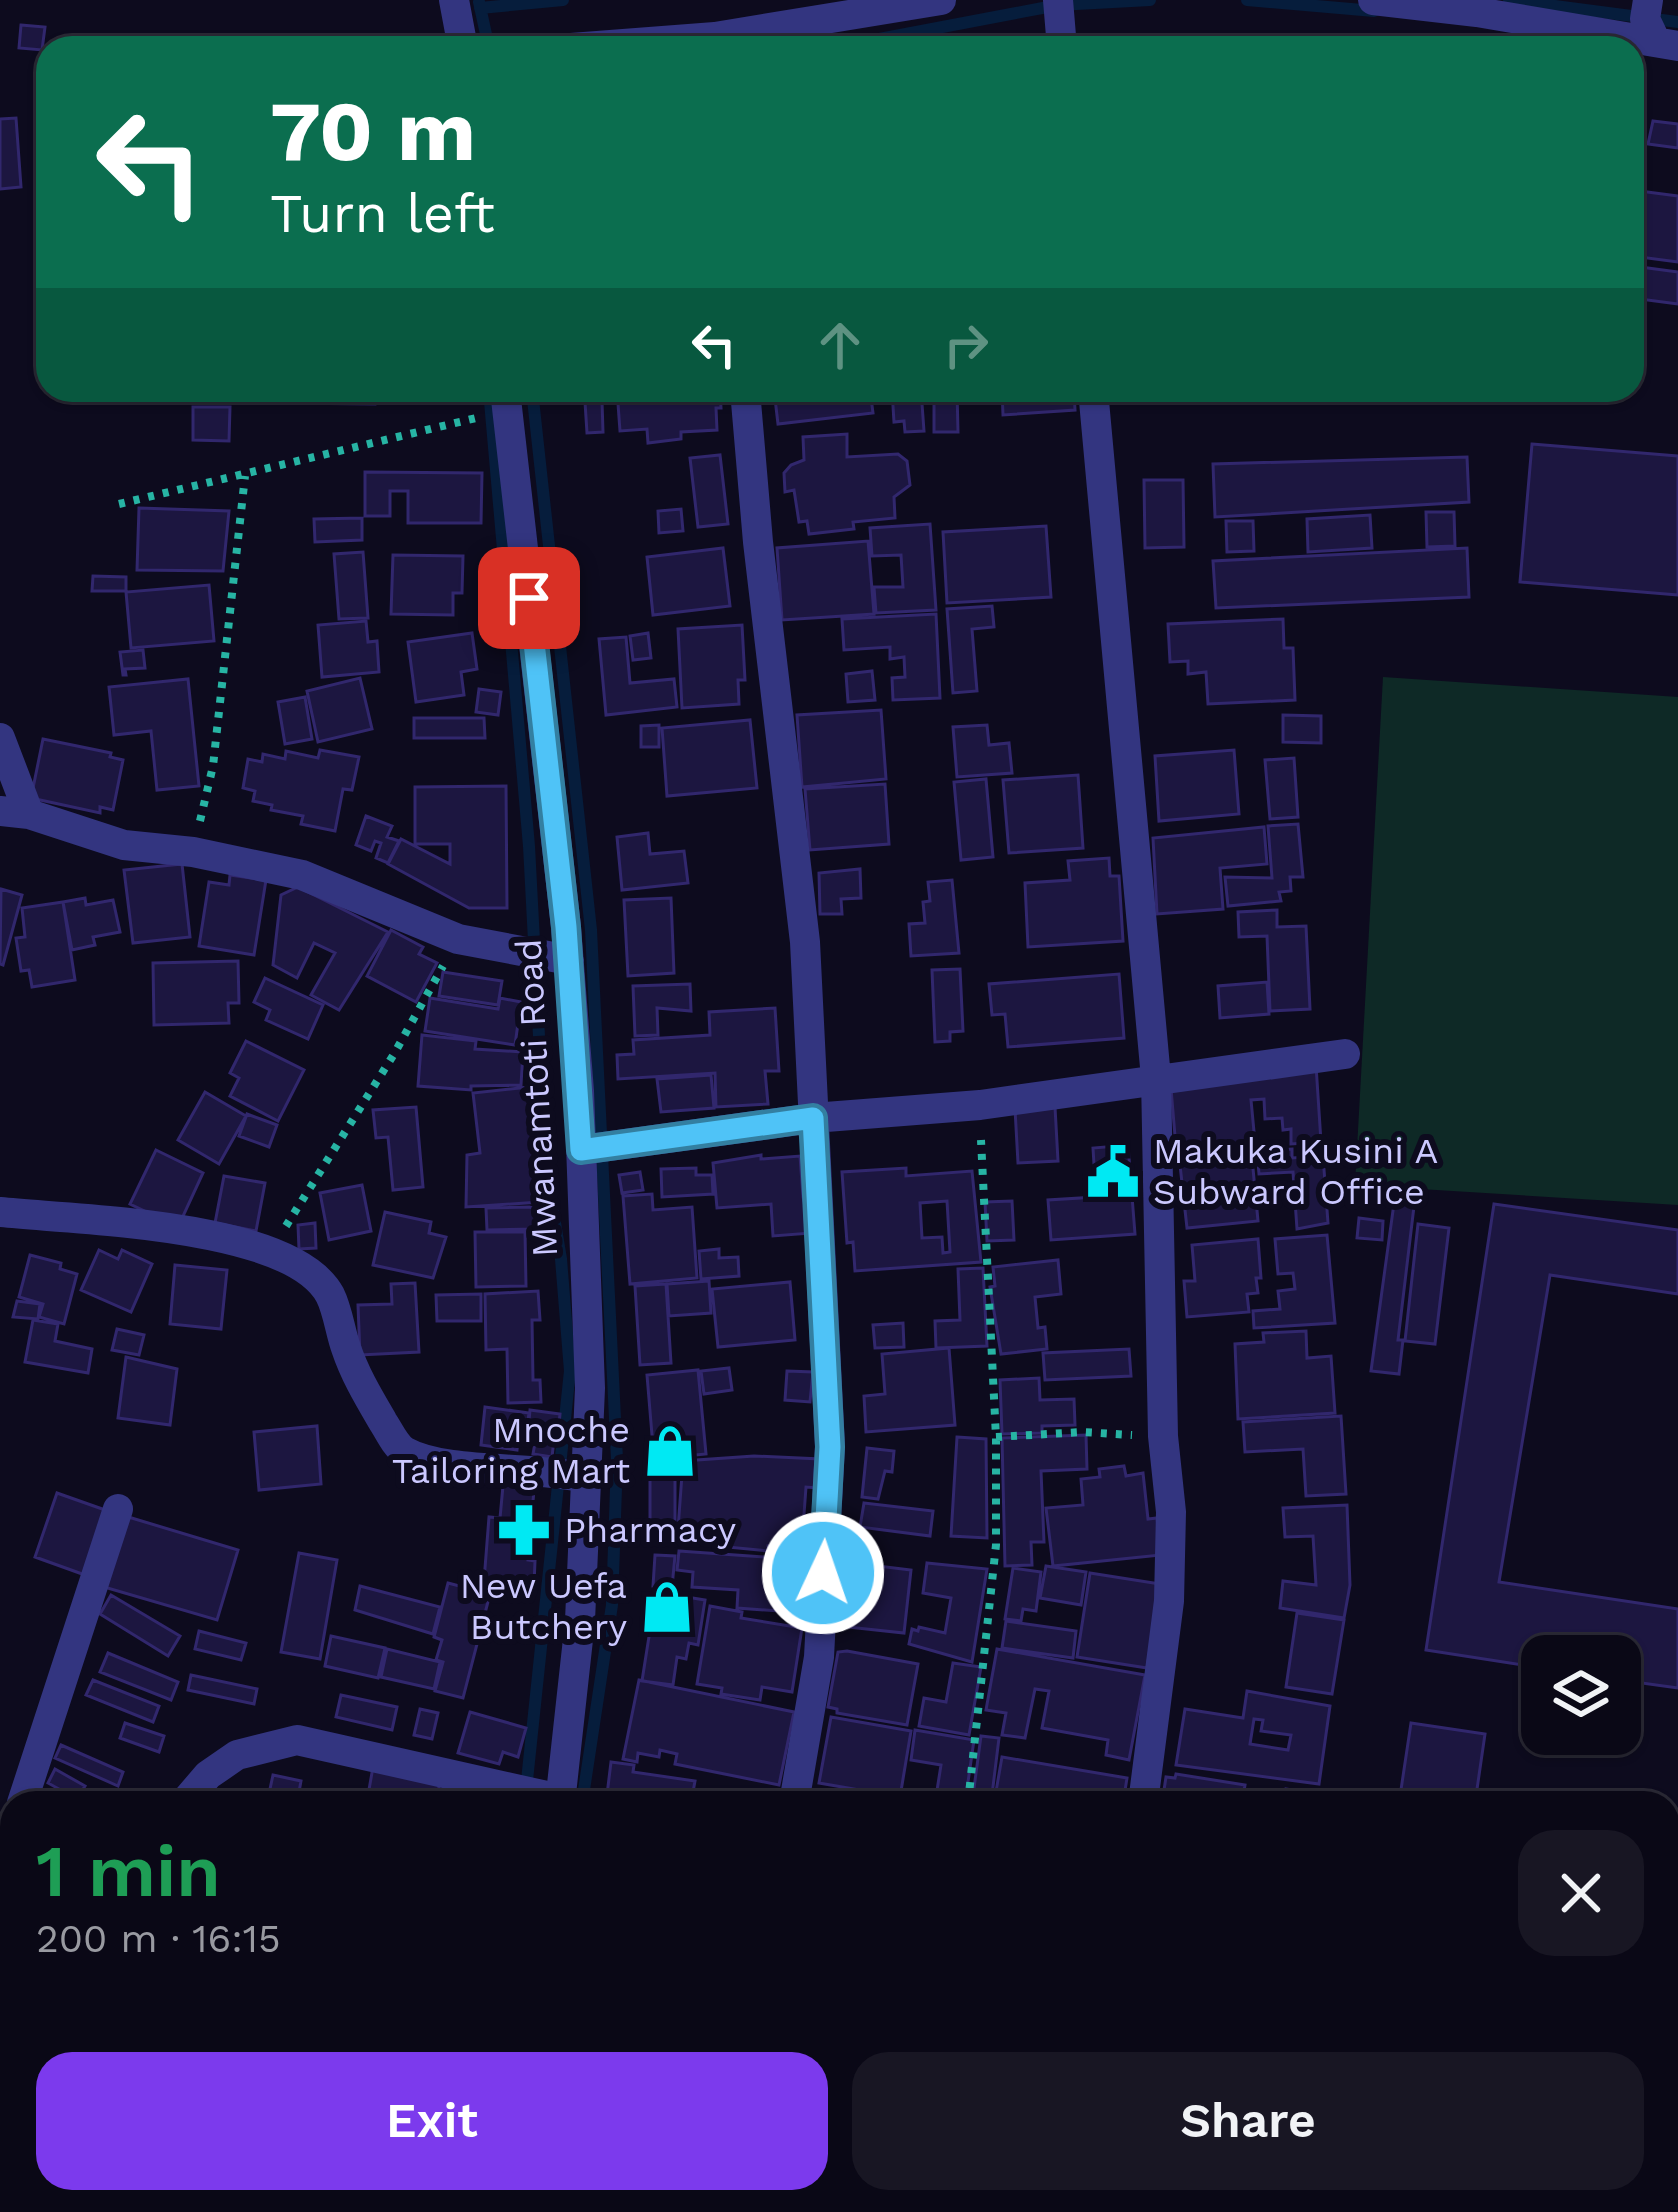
<!DOCTYPE html>
<html lang="en">
<head>
<meta charset="utf-8">
<style>
  :root { --surface:#0a0816; --page:#181623; --text:#f1f3f6; --muted:#999aa1; --line:#2a2935; --accent:#7c3aed }
  body { margin:0; font-family:"Work Sans",sans-serif; background:var(--page); color:var(--text); height:100vh; display:flex; flex-direction:column; font-size:45px; white-space:nowrap }
  * { box-sizing:border-box; margin:0 }
  p { font-size:39px; color:var(--muted) }
  .icon { flex:none; width:66px; height:66px; fill:none; stroke:currentColor; stroke-width:2; stroke-linecap:round; stroke-linejoin:round }
  .map { position:relative; flex:1; overflow:hidden }
  .drawer { position:absolute; left:0px; top:1791px; width:1680px; height:423px; display:flex; flex-direction:column; background:var(--surface); border-radius:36px 36px 0 0; box-shadow:0 3px 9px #0004,0 0 0 3px var(--line) }
  .drawer>* { flex:none }
  .hud { position:absolute; left:36px; top:36px; width:1608px; height:366px; border-radius:36px; box-shadow:0 3px 9px #0004,0 0 0 3px var(--line); background:#0b6e4f; color:#fff; overflow:hidden }
  .tools { position:absolute; left:1521px; top:1635px; display:grid; gap:24px }
  .tools a { display:grid; place-items:center; width:120px; height:120px; border-radius:24px; background:var(--surface); box-shadow:0 3px 9px #0004,0 0 0 3px var(--line); font-size:60px }
  .pin { position:absolute; display:grid; place-items:center; width:102px; height:102px; color:#fff; margin:-51px; border-radius:24px; box-shadow:0 6px 18px #0006 }
  .me { position:absolute; width:132px; margin:-66px; rotate:3deg; stroke-linejoin:round; filter:drop-shadow(0 0 9px #0008) }
  .turn { display:flex; align-items:center; gap:42px; height:252px; padding:0 36px; font-size:54px }
  .turn .icon { width:156px; height:156px; stroke-width:2.5 }
  .turn b { display:block; font-size:84px; line-height:102px }
  .lanes { display:flex; align-items:center; height:114px; padding:0 36px; background:#0003; justify-content:center; gap:60px; direction:ltr }
  .lanes .off { opacity:.35 }
  .round { display:grid; place-items:center; flex:none; width:126px; height:126px; border-radius:36px; background:var(--page) }
  .head { display:flex; align-items:center; justify-content:space-between; height:204px; padding:0 36px }
  h1 { font-size:72px; font-weight:600; line-height:90px; color:#1e9e55 }
  .action { display:flex; gap:24px; margin-top:auto; padding:24px 36px }
  .action a { flex:1; height:138px; border-radius:36px; background:var(--accent); color:#fff; font-size:48px; font-weight:600; line-height:138px; text-align:center }
  .action a+a { background:var(--page); color:var(--text) }
  .map>svg:first-child { display:block }
</style>
</head>
<body>
<div class="map">
<svg width="1678" height="2212" viewBox="0 0 1678 2212">
  <rect width="100%" height="100%" fill="#0d0b1e"/>
  <path fill="#0e2926" d="M1383,677L1678,697V1205L1355,1185Z"/>
  <g fill="none" stroke-linecap="round" stroke-linejoin="round">
    <path stroke="#061d3c" stroke-width="12" d="M1247,0L1374,11
      M1509,0L1678,22
      M479,2L489,48
      M480,8L563,0
      M832,48L1058,5L1150,0
      M489,390L529,846L546,1169L561,1259L570,1371L526,1790
      M532,390L591,930L617,1459L612,1605L582,1803
      M471,2212L472,2202
      M523,2212L524,2202"/>
  </g>
  <path fill="#1c1640" stroke="#31276d" stroke-width="3" fill-rule="evenodd" d="M21,25L45,27L42,50L19,48Z
    M16,118L21,187L0,189V119Z
    M1653,121L1678,124V148L1648,144Z
    M1632,190L1678,196V262L1632,256Z
    M1633,266L1678,272V304L1632,298Z
    M280,390H376L375,404L280,403Z
    M617,390H720L721,408H716L717,430L681,432V439L648,443L647,429L620,431Z
    M774,390H870L873,413L778,424Z
    M892,390H921L924,431L905,432L904,421L894,422Z
    M934,390H957L958,432H934Z
    M1002,390H1074L1075,410L1003,415Z
    M602,401L603,432L587,433L585,402Z
    M193,407H230L229,441L193,440Z
    M847,434V457L898,454L907,461L910,485L894,497L895,518L853,522L854,529L809,534L807,521L799,522L794,490L785,492L784,473L791,465L804,460L803,437Z
    M1532,444L1678,456V595L1520,582Z
    M720,455L728,524L698,527L690,458Z
    M1467,457L1469,502L1215,517L1213,464Z
    M365,472L482,473L481,523H408V491H390V516H365Z
    M1144,480H1183L1184,547L1145,548Z
    M139,508L229,511L223,571L137,570Z
    M681,509L683,531L659,533L658,511Z
    M1426,512H1454L1455,546L1427,547Z
    M1370,515L1372,548L1308,552L1307,519Z
    M362,518V540L315,542L314,519Z
    M1226,521H1253L1254,551L1227,552Z
    M930,524L936,610L876,613L874,587H903L901,555L872,556L870,528Z
    M1046,526L1051,597L947,603L943,532Z
    M868,541L874,614L782,620L777,548Z
    M723,548L730,606L653,615L647,557Z
    M1467,548L1469,597L1216,608L1213,561Z
    M363,552L368,618L339,619L334,554Z
    M393,555L463,556L462,593H453V615L391,614Z
    M93,576L126,577V591H92Z
    M209,585L214,641L131,648L126,592Z
    M992,606L994,627L972,629L977,691L953,693L947,609Z
    M936,614L940,698L893,700L892,678L905,677L904,657L890,659V647L844,650L842,619Z
    M1283,619L1284,648H1293L1295,700L1208,704L1206,672L1188,674V661L1170,662L1168,624Z
    M366,621L368,642L377,641L379,672L322,677L318,625Z
    M742,625L745,680H738L739,704L682,708L678,629Z
    M472,633L477,669L461,672L464,695L416,702L408,642Z
    M648,633L651,658L633,660L630,636Z
    M626,637L630,683L674,679L677,707L606,715L599,639Z
    M143,650L145,668L125,669L126,675H123L120,652Z
    M872,671L875,700L848,702L846,674Z
    M360,678L372,729L318,742L307,691Z
    M188,679L199,786L157,790L151,731L114,735L109,687Z
    M479,689L501,692L498,715L476,712Z
    M305,697L312,739L285,744L278,702Z
    M881,710L886,779L802,787L797,715Z
    M1283,715L1321,716V743L1283,742Z
    M414,718H484L485,738H414Z
    M750,720L757,788L667,796L662,728Z
    M659,725V747H641V726Z
    M987,725L989,745L1009,743L1012,773L957,777L953,727Z
    M43,739L111,753L110,757L123,760L113,810L100,807V813L31,798Z
    M320,750L359,757L352,790L343,789L335,831L301,824L303,816L271,810L272,805L253,801L255,791L243,788L248,759L262,762L263,754L285,759L286,751L318,758Z
    M1234,750L1239,814L1159,821L1155,756Z
    M1294,758L1298,817L1270,819L1265,760Z
    M1078,775L1083,848L1009,853L1003,780Z
    M986,779L993,857L961,860L954,782Z
    M885,784L889,844L810,850L805,789Z
    M506,786L507,908H469L388,864L401,839L450,864V844H415V787Z
    M366,816L392,826L387,837L399,841L388,863L376,858L381,843L375,841L371,851L356,845Z
    M1298,824L1303,877H1290L1291,891L1279,892L1281,901L1228,906L1225,877L1272,878L1268,826Z
    M1264,827L1267,864L1220,868L1223,909L1157,914L1153,838Z
    M648,833L650,854L684,851L688,883L622,890L617,837Z
    M1109,858L1110,876H1119L1123,941L1028,947L1025,883L1070,880L1068,861Z
    M182,864L190,937L133,943L124,870Z
    M860,869L861,898L841,899L842,914H820L819,873Z
    M230,875L266,880L254,955L199,946L209,882L229,885Z
    M952,880L959,953L911,956L909,924L925,923L923,902L930,901L928,882Z
    M298,887L388,932L339,1010L311,995L335,953L314,943L297,978L273,965L281,895Z
    M1,889L22,895L3,965L0,964Z
    M85,898L86,905L113,900L120,932L93,937L95,945L72,950L63,902Z
    M671,898L674,973L628,976L624,900Z
    M63,902L75,980L32,987L29,970L21,971L16,938L25,937L22,908Z
    M1277,910V927L1306,926L1310,1009L1270,1011L1267,936L1239,937L1238,912Z
    M391,930L423,947L419,954L437,963L416,1002L367,976Z
    M238,961L239,1003H228L229,1023L154,1025L153,963Z
    M960,969L963,1031L950,1032V1041L935,1042L932,970Z
    M443,972L502,981L498,1005L439,996Z
    M1119,974L1124,1038L1008,1047L1005,1014L992,1015L989,984Z
    M265,978L323,1005L308,1039L266,1020L270,1010L254,1002Z
    M1267,982L1269,1014L1220,1018L1218,986Z
    M690,984L691,1011L657,1008L658,1035L635,1036L633,986Z
    M430,998L498,1009L500,998L521,1002L515,1045L425,1031Z
    M775,1008L779,1071H765L768,1104L716,1107L715,1073L618,1079L617,1055L634,1054L633,1040L710,1035L709,1012Z
    M422,1035L476,1041L475,1049L523,1052L521,1085L471,1086V1090L418,1086Z
    M246,1041L304,1070L278,1121L230,1096L239,1078L230,1073Z
    M1316,1065L1321,1142L1291,1144V1129L1283,1130L1282,1118L1265,1119L1264,1099L1251,1100L1256,1153L1177,1160L1170,1076Z
    M711,1075L714,1108L661,1112L657,1079Z
    M539,1086L543,1122L532,1123L540,1202L466,1207L467,1155L480,1153L473,1093Z
    M205,1092L246,1116L219,1164L178,1140Z
    M416,1107L423,1187L393,1190L388,1137L376,1138L373,1110Z
    M1055,1107L1058,1161L1018,1163L1015,1109Z
    M247,1114L277,1125L269,1147L239,1136Z
    M1128,1145L1135,1234L1051,1240L1048,1200L1096,1197L1093,1148Z
    M1292,1149V1158L1323,1156L1328,1223L1297,1229L1293,1172L1259,1174L1257,1151Z
    M156,1150L203,1173L178,1227L130,1204Z
    M761,1155V1159L800,1156L803,1197L812,1233L773,1236L771,1204L717,1208L713,1163Z
    M1252,1158L1258,1221L1187,1228L1180,1165Z
    M696,1168V1175H712L713,1194L662,1197L661,1169Z
    M906,1168V1176L972,1171L981,1262L855,1271L853,1242L847,1243L842,1172ZM947,1201L950,1252L943,1253L942,1237L922,1238L920,1203Z
    M640,1172L643,1190L622,1193L619,1175Z
    M224,1176L265,1183L256,1231L215,1223Z
    M362,1185L371,1231L329,1240L320,1193Z
    M652,1194L653,1210L692,1207L697,1278L630,1284L623,1196Z
    M1395,1196L1415,1198L1398,1340H1403L1399,1374L1371,1371Z
    M1012,1201L1014,1240L987,1241L985,1202Z
    M1494,1204L1678,1230V1294L1550,1275L1499,1582L1678,1609V1688L1620,1680V1656H1542V1668L1426,1650Z
    M529,1207L537,1209V1229L487,1230L486,1208Z
    M385,1212L431,1222L429,1233L446,1237L433,1278L373,1265Z
    M1359,1218L1383,1221L1382,1240L1357,1238Z
    M315,1223L316,1248L299,1249L298,1225Z
    M1418,1224L1449,1228L1435,1344L1405,1341Z
    M475,1232H525L526,1286L476,1287Z
    M1327,1235L1335,1323L1254,1328L1253,1311L1280,1309L1278,1291L1295,1289L1293,1273L1278,1274L1275,1239Z
    M1258,1239L1261,1278H1256L1258,1293L1247,1294L1249,1312L1187,1317L1184,1281H1195L1192,1245Z
    M719,1249V1258L738,1257L739,1276L701,1279L699,1251Z
    M99,1250L118,1259L122,1250L152,1264L131,1312L81,1290Z
    M30,1255L61,1263L60,1269L77,1274L64,1324L39,1317L43,1304L19,1297Z
    M1058,1260L1061,1294L1035,1297L1038,1328L1045,1327L1047,1349L1001,1354L990,1287L995,1286L993,1267Z
    M175,1265L227,1270L221,1329L170,1324Z
    M983,1268L987,1346L936,1348L935,1321L960,1320L958,1269Z
    M709,1281L711,1313L669,1316L667,1284Z
    M790,1282L795,1340L718,1347L712,1289Z
    M415,1283L419,1352L360,1355L358,1305L392,1304L391,1284Z
    M666,1284L671,1363L640,1365L635,1286Z
    M538,1291L540,1320H532L533,1380H540L541,1402L508,1403L507,1349L486,1350L485,1294Z
    M481,1294V1321H437L436,1295Z
    M17,1301L40,1304L38,1319L13,1317Z
    M33,1320L58,1324L55,1341L92,1349L88,1373L25,1362Z
    M903,1323L904,1347L875,1348L873,1325Z
    M117,1329L144,1335L139,1355L112,1350Z
    M1306,1331L1307,1358L1331,1356L1335,1413L1238,1419L1235,1344L1264,1342L1263,1333Z
    M949,1348L955,1425L866,1432L864,1396L885,1394L882,1354Z
    M1129,1349L1131,1376L1045,1380L1043,1353Z
    M126,1357L177,1369L170,1425L118,1418Z
    M729,1368L732,1390L704,1394L701,1371Z
    M698,1370L706,1454L654,1459L647,1375Z
    M787,1371L813,1372L810,1402L785,1400Z
    M1039,1378L1040,1400L1074,1399L1075,1425L1042,1426V1433L1002,1434L1000,1380Z
    M485,1407L529,1413L527,1428H519L517,1450L481,1445Z
    M530,1410L560,1414L559,1424L549,1423L548,1438L554,1439L552,1457L533,1454L535,1443L527,1442Z
    M1341,1416L1346,1494L1306,1496L1303,1449L1245,1452L1243,1422Z
    M317,1426L321,1484L259,1490L254,1432Z
    M1086,1435L1087,1469L1041,1471L1044,1542H1031L1032,1565L1005,1566L1002,1438Z
    M957,1437L986,1439L987,1538L951,1536Z
    M867,1448L894,1451L892,1472L885,1471L878,1499L862,1497Z
    M754,1456L820,1459L818,1488L806,1487L802,1542L789,1541V1548L768,1546V1551L727,1547L728,1542L698,1539L699,1531L678,1529L683,1461Z
    M650,1465H675V1537H650Z
    M1124,1466L1126,1476L1143,1473L1148,1519L1157,1518L1161,1555L1053,1566L1046,1508L1083,1505L1081,1479L1100,1477L1099,1469Z
    M504,1475L535,1478L528,1560L535,1561L534,1585L484,1581L489,1517L500,1518Z
    M57,1493L108,1511L85,1575L35,1557Z
    M864,1503L933,1511L930,1536L860,1527Z
    M1347,1505L1350,1585L1344,1618L1280,1608L1283,1581L1316,1585L1313,1536L1285,1537L1283,1508Z
    M125,1516L238,1550L217,1620L104,1587Z
    M679,1551L809,1560L806,1613L737,1608L738,1590L692,1587L693,1572L677,1570Z
    M299,1553L337,1560L320,1659L281,1652Z
    M655,1555L675,1556L672,1587L653,1586Z
    M837,1561L911,1570L904,1633L829,1625Z
    M927,1563L987,1569L972,1662L909,1644L912,1629L918,1631L919,1627L945,1633L951,1598L923,1593Z
    M1046,1566L1086,1572L1081,1605L1040,1598Z
    M1013,1568L1041,1572L1036,1611L1023,1609L1021,1621L1005,1619Z
    M1090,1573L1160,1584L1147,1668L1077,1657Z
    M448,1583L490,1594L463,1698L435,1691L443,1662L436,1660L442,1640L434,1637Z
    M360,1586L440,1607L433,1634L355,1610Z
    M656,1592L705,1600L698,1645L689,1643L686,1659L677,1657L673,1685L642,1681Z
    M111,1595L180,1636L168,1656L100,1614Z
    M710,1606L742,1612L741,1618L802,1628L792,1692L762,1687L760,1700L721,1694L722,1688L697,1684Z
    M1297,1613L1344,1620L1332,1694L1286,1687Z
    M1006,1621L1076,1631L1073,1658L1002,1648Z
    M199,1631L246,1643L241,1660L195,1649Z
    M331,1636L385,1648L378,1678L325,1666Z
    M387,1649L440,1662L434,1689L381,1677Z
    M997,1649L1145,1675L1129,1760L1106,1755L1108,1740L1042,1728L1049,1691L1035,1689L1025,1738L1002,1735L1006,1713L986,1710Z
    M847,1651L918,1664L907,1725L837,1713V1709L828,1707L838,1652Z
    M108,1653L178,1682L171,1700L100,1672Z
    M953,1663L981,1667L969,1735L919,1726L924,1698L946,1702Z
    M191,1675L257,1689L254,1704L188,1690Z
    M93,1680L159,1706L153,1722L86,1695Z
    M639,1680L794,1712L779,1785L675,1764L677,1754L660,1750L659,1757L638,1753L637,1762L623,1759Z
    M1247,1691L1330,1706L1319,1784L1176,1765L1185,1709L1243,1718ZM1254,1719L1263,1720L1261,1731L1291,1735L1288,1750L1250,1744Z
    M341,1695L397,1707L392,1730L336,1717Z
    M420,1709L438,1713L432,1739L414,1735Z
    M470,1712L526,1728L518,1757L503,1752L499,1764L458,1753Z
    M831,1717L911,1731L900,1797L819,1783Z
    M125,1723L164,1736L159,1752L120,1738Z
    M1411,1723L1485,1734L1475,1803H1399Z
    M915,1730L974,1740L965,1803H935L941,1765L911,1760Z
    M981,1736L999,1738L991,1803H972Z
    M61,1745L123,1772L118,1786L55,1758Z
    M1002,1757L1127,1778L1123,1803H994Z
    M611,1762L634,1765L633,1772L695,1781L691,1803H606Z
    M373,1767L440,1782L436,1803L367,1801Z
    M55,1769L85,1786L77,1799L48,1783Z
    M1176,1774L1245,1785L1242,1803H1162L1166,1777L1175,1778Z
    M273,1775L301,1781L297,1803H267Z
    M1286,1789L1317,1794L1315,1803H1284Z
    M0,2023L12,2027V2099L0,2095Z
    M0,2128L12,2131V2200L0,2197Z
    M356,2202H455L453,2212H376L355,2208Z
    M564,2202H620L619,2212H562Z
    M625,2202H700L699,2212H623Z
    M755,2202H822L875,2212H753Z
    M952,2202H1056L1054,2212H950Z
    M1097,2202H1144L1142,2212H1095Z
    M1146,2202H1256L1254,2212H1185L1145,2207Z"/>
  <g fill="none" stroke-linecap="round" stroke-linejoin="round">
    <path stroke="#27b4a4" stroke-width="8" stroke-dasharray="6 9" stroke-linecap="butt" d="M119,504L476,418
      M200,821L213,766L245,476
      M286,1226L394,1054L443,966
      M996,1437L1082,1432L1132,1435
      M968,1803L996,1545V1437L981,1140
      M0,1932L12,1935
      M845,2202L890,2212
      M338,2212L340,2202
      M905,2212L907,2202"/>
    <path stroke="#333580" stroke-width="30" d="M454,0L463,48
      M1058,0L1062,48
      M1373,0L1477,12L1678,46
      M1648,0L1645,19L1656,42
      M571,48L715,37L941,0
      M505,390L566,927L579,1091L590,1388L580,1621L560,1803
      M745,390L758,542L805,942L830,1446L819,1657L794,1803
      M1093,390L1156,1078L1163,1436L1171,1512L1169,1601L1143,1803
      M0,738L29,814
      M0,811L29,814L124,845L193,852L302,875L458,939L569,960
      M581,1150L813,1118L980,1105L1345,1054
      M0,1212C76,1220 291,1223 330,1295C338,1311 340,1331 346,1348C355,1375 369,1398 383,1422C389,1431 395,1445 404,1451C447,1475 533,1465 585,1478
      M22,1803L118,1509
      M184,1803L208,1775L237,1755L297,1740L560,1799
      M0,1879L12,1836
      M503,2212L505,2202
      M721,2212L723,2202
      M1073,2212L1074,2202"/>
  </g>
  <g fill="none" stroke-linecap="round" stroke-linejoin="round">
    <g stroke="#337fa1" stroke-width="30">
      <path id="route" d="M529,598L566,927L581,1150L813,1118L830,1447L823,1573"/>
    </g>
    <use href="#route" stroke="#4fc3f7" stroke-width="21"/>
  </g>
  <defs>
    <g id="civic-bare" transform="scale(4.14)"><path d="M-.6-6.5H3V-4.5H.6V-3L4-1V1h2V6H-6V1h2V-1L-.6-3ZM-1.2 2.5V6h2.4V2.5Z" fill="#00e9f3" stroke="#0d0b1e" stroke-width="2.5" paint-order="stroke"/></g>
    <g id="shop-bare" transform="scale(4.14)"><path d="M-5-2.5h2.3a2.7 3.5 0 0 1 5.4 0H5L5.5 6h-11ZM-1.5-2.5h3a1.5 2.3 0 0 0-3 0Z" fill="#00e9f3" stroke="#0d0b1e" stroke-width="2.5" paint-order="stroke"/></g>
    <g id="pharmacy-bare" transform="scale(4.14)"><path d="M-2-6h4v4h4v4h-4v4h-4v-4h-4v-4h4Z" fill="#00e9f3" stroke="#0d0b1e" stroke-width="2.5" paint-order="stroke"/></g>
  </defs>
  <g fill-rule="evenodd">
    <use href="#civic-bare" x="1113" y="1172"/>
    <use href="#shop-bare" x="670" y="1451"/>
    <use href="#pharmacy-bare" x="524" y="1530"/>
    <use href="#shop-bare" x="667" y="1607"/>
  </g>
  <g text-anchor="middle" dominant-baseline="central" stroke-width="12" stroke-linejoin="round" paint-order="stroke">
    <g font-size="36" fill="#cbc8ff" stroke="#0d0b1e">
      <text transform="translate(537 1098) rotate(-93)">Mwanamtoti Road</text>
    </g>
    <g font-size="36" fill="#cbc8ff" stroke="#0d0b1e" text-anchor="start">
      <text x="1153" y="1151">Makuka Kusini A<tspan x="1153" dy="41">Subward Office</tspan></text>
      <text x="630" y="1430" text-anchor="end">Mnoche<tspan x="630" dy="41">Tailoring Mart</tspan></text>
      <text x="564" y="1530">Pharmacy</text>
      <text x="627" y="1586" text-anchor="end">New Uefa<tspan x="627" dy="41">Butchery</tspan></text>
    </g>
  </g>
</svg>
<div class="tools">
<a><svg class="icon" aria-label="layers" viewBox="0 0 24 24"><path d="M12 4l9 5-9 5-9-5zM3 14l9 5 9-5"/></svg></a>
</div>
<div class="pin" style="left:529px;top:598px;background:#d93025"><svg class="icon" aria-label="arrive" viewBox="0 0 24 24"><path d="M6 21V4h12l-3 4 3 4H6"/></svg></div>
<svg class="me" style="left:823px;top:1573px" viewBox="-20 -20 40 40"><circle r="17" fill="#4fc3f7" stroke="#fff" stroke-width="3"/><path d="M0-11L8 9 0 5-8 9z" fill="#fff"/></svg>
<div class="hud">
<div class="turn"><svg class="icon" aria-label="left" viewBox="0 0 24 24"><path d="M17 20v-9H6M10 6l-5 5 5 5"/></svg><div><b>70 m</b>Turn left</div></div>
<div class="lanes"><svg class="icon" aria-label="left" viewBox="0 0 24 24"><path d="M17 20v-9H6M10 6l-5 5 5 5"/></svg><svg class="icon off" aria-label="ahead" viewBox="0 0 24 24"><path d="M12 20V5M6 11l6-6 6 6"/></svg><svg class="icon off" aria-label="right" viewBox="0 0 24 24"><path d="M7 20v-9h11M14 6l5 5-5 5"/></svg></div>
</div>
<section class="drawer">
<div class="head"><div><h1>1 min</h1><p>200 m · 16:15</p></div><a class="round"><svg class="icon" aria-label="close" viewBox="0 0 24 24"><path d="M6 6l12 12M18 6L6 18"/></svg></a></div>
<div class="action"><a>Exit</a><a>Share</a></div>
</section>
</div>
</body>
</html>
